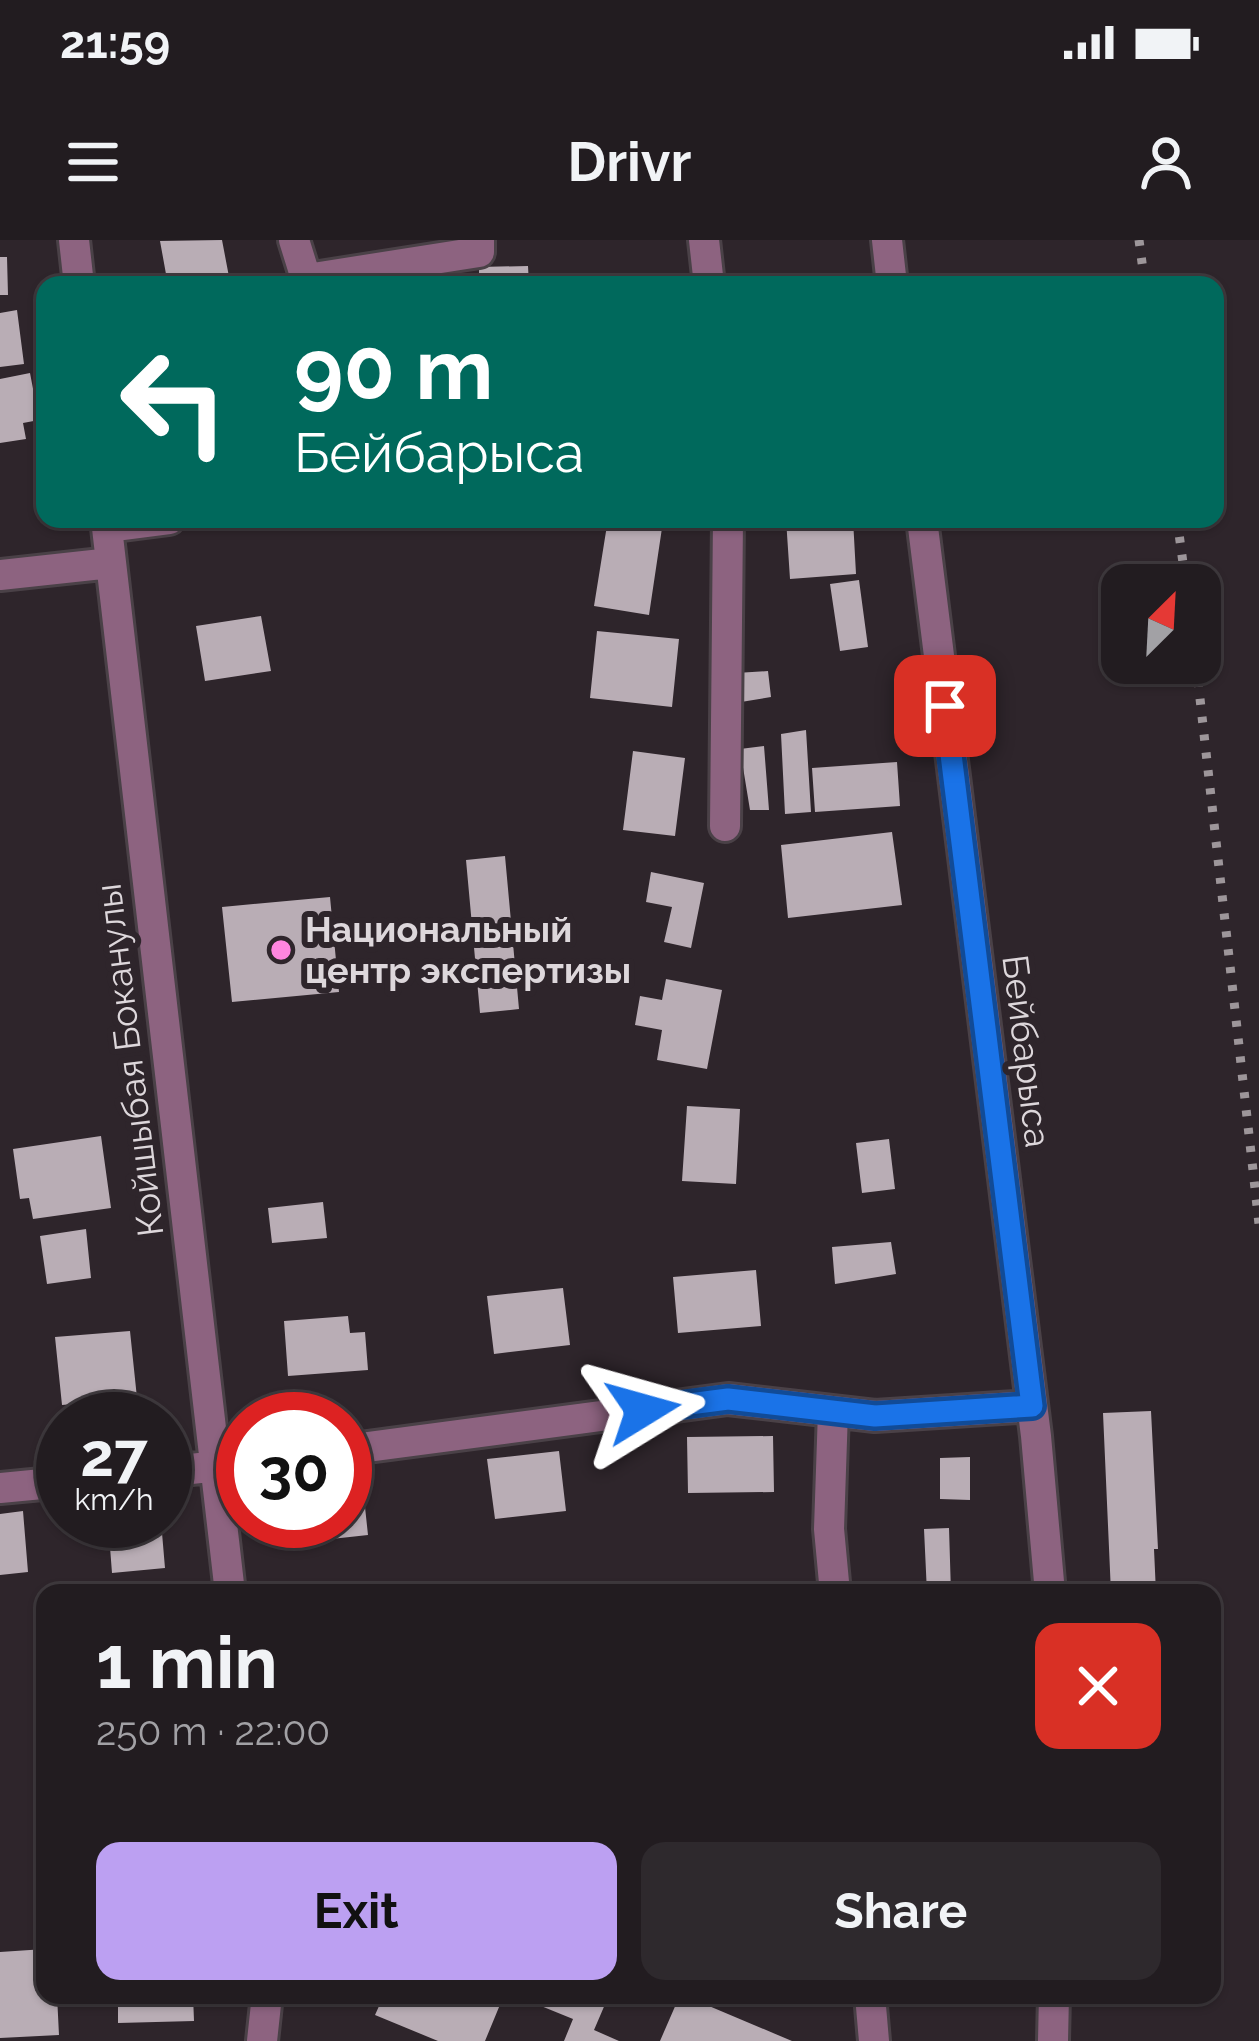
<!DOCTYPE html>
<html lang="en">
<head>
<meta charset="utf-8">
<style>
  :root { --surface:#221c20; --page:#2e292d; --text:#f1f3f6; --muted:#a2a1a5; --line:#3f3a3e; --accent:#bca0f2 }
  body { margin:0; font-family:Raleway,sans-serif; background:var(--page); color:var(--text); height:100vh; display:flex; flex-direction:column; font-size:45px; white-space:nowrap }
  * { box-sizing:border-box; margin:0 }
  p { font-size:39px; color:var(--muted) }
  .icon { flex:none; width:66px; height:66px; fill:none; stroke:currentColor; stroke-width:2; stroke-linecap:round; stroke-linejoin:round }
  .map { position:relative; flex:1; overflow:hidden }
  .details { position:absolute; left:36px; top:1344px; width:1185px; height:420px; display:flex; flex-direction:column; background:var(--surface); border-radius:24px; box-shadow:0 3px 9px #0004,0 0 0 3px var(--line) }
  .details>* { flex:none }
  .top-card { position:absolute; left:36px; top:36px; width:1188px; height:252px; border-radius:24px; box-shadow:0 3px 9px #0004,0 0 0 3px var(--line); background:#00695c; color:#fff; overflow:hidden }
  .needle { width:78px; rotate:24deg }
  .fabs { position:absolute; left:1101px; top:324px; display:grid; gap:24px }
  .fabs a { display:grid; place-items:center; width:120px; height:120px; border-radius:24px; background:var(--surface); box-shadow:0 3px 9px #0004,0 0 0 3px var(--line); font-size:60px }
  .speed { position:absolute; left:36px; top:1152px; display:flex; gap:24px; font-size:60px; font-weight:700; text-align:center }
  .speed>* { display:grid; place-content:center; width:156px; height:156px; border-radius:50%; background:var(--surface); box-shadow:0 3px 9px #0004,0 0 0 3px var(--line); line-height:1 }
  .speed small { font-size:30px; font-weight:400 }
  .speed .limit { border:18px solid #d22; background:#fff; color:#111 }
  .pin { position:absolute; display:grid; place-items:center; width:102px; height:102px; color:#fff; margin:-51px; border-radius:24px; box-shadow:0 6px 18px #0006 }
  .me { position:absolute; width:132px; margin:-66px; rotate:82deg; stroke-linejoin:round; filter:drop-shadow(0 0 9px #0008) }
  .turn { display:flex; align-items:center; gap:42px; height:252px; padding:0 60px; font-size:54px }
  .turn .icon { width:156px; height:156px; stroke-width:2.5 }
  .turn b { display:block; font-size:84px; line-height:102px }
  .round { display:grid; place-items:center; flex:none; width:126px; height:126px; border-radius:24px; background:var(--page) }
  .overview { display:flex; align-items:center; justify-content:space-between; height:204px; padding:0 60px }
  h1 { font-size:72px; font-weight:700; line-height:90px }
  .cta { display:flex; gap:24px; margin-top:auto; padding:24px 60px }
  .cta a { flex:1; height:138px; border-radius:24px; background:var(--accent); color:#111; font-size:48px; font-weight:700; line-height:138px; text-align:center }
  .cta a+a { background:var(--page); color:var(--text) }
  .status { display:flex; justify-content:space-between; align-items:center; height:84px; padding:0 60px; background:var(--surface); direction:ltr }
  .status svg { height:33px; fill:currentColor }
  header { display:flex; justify-content:space-between; align-items:center; height:156px; padding:0 60px; background:var(--surface); font-size:54px; font-weight:700 }
  .map>svg:first-child { display:block }
</style>
</head>
<body>
<div class="status"><b>21:59</b><svg viewBox="0 0 49 12"><path d="M0 12V9h3v3zM5 12V6h3v6zM10 12V3h3v9zM15 12V0h3v12zM26 1h20v11H26zM47 4h2v5h-2z"/></svg></div>
<header><svg class="icon" aria-label="menu" viewBox="0 0 24 24"><path d="M4 6h16M4 12h16M4 18h16"/></svg>Drivr<svg class="icon" aria-label="person" viewBox="0 0 24 24"><circle cx="12" cy="8" r="4"/><path d="M4 21q1-7 8-7t8 7"/></svg></header>
<div class="map">
<svg width="1259" height="1801" viewBox="0 0 1259 1801">
  <rect width="100%" height="100%" fill="#2e252b"/>
  <path fill="#b9adb5" d="M222,0L230,42L210,45H168L160,1Z
    M0,17H7L8,55H0Z
    M528,26L529,45H479V27Z
    M17,70L24,124L0,127V73Z
    M30,133L39,180L23,183L26,199L0,203V139Z
    M608,279L662,288L649,375L594,366Z
    M786,279H853L856,334L790,339Z
    M859,340L868,407L840,411L830,344Z
    M261,376L271,431L205,441L196,386Z
    M597,391L679,399L672,467L590,458Z
    M768,431L771,457L741,462L736,433Z
    M806,490L811,572L785,574L781,494Z
    M764,506L769,570H750L740,509Z
    M633,511L685,518L675,596L623,590Z
    M897,522L900,566L815,572L812,528Z
    M892,592L902,665L788,678L781,605Z
    M505,616L519,769L480,773L466,620Z
    M651,632L704,643L691,708L664,702L672,667L646,662Z
    M330,657L339,752L232,762L222,667Z
    M666,739L722,750L707,829L657,820L662,790L635,785L640,756L662,760Z
    M687,866L740,869L736,944L682,941Z
    M101,896L111,968L33,979L29,958L20,959L13,909Z
    M889,899L895,949L862,953L856,903Z
    M323,962L327,998L272,1003L268,968Z
    M86,989L91,1038L47,1044L40,996Z
    M891,1002L896,1034L835,1044L832,1007Z
    M756,1030L761,1086L678,1093L673,1037Z
    M563,1048L570,1105L494,1114L487,1056Z
    M348,1076L350,1093L365,1092L368,1130L288,1136L284,1081Z
    M130,1091L137,1158L62,1165L55,1097Z
    M1151,1171L1158,1309H1154L1156,1353H1111L1103,1173Z
    M773,1196L774,1252L688,1253L687,1197Z
    M559,1211L566,1271L495,1279L487,1219Z
    M970,1217V1260L940,1259V1218Z
    M362,1239L368,1295L304,1302L302,1281H345V1240Z
    M23,1271L28,1332L0,1335V1274Z
    M108,1281H161L165,1328L112,1333Z
    M949,1288L951,1353H927L924,1289Z
    M45,1709V1755H57L59,1795L0,1798V1712Z
    M118,1755H193L194,1781L118,1783Z
    M384,1755H504L485,1801H438L375,1775Z
    M514,1755H609L594,1790L619,1801H564L573,1779Z
    M680,1755H683L792,1801H660Z"/>
  <g fill="none" stroke-linecap="round" stroke-linejoin="round">
    <g stroke="#4a4147" stroke-width="36">
      <path id="minor" d="M74,0L79,45
        M294,0L308,45
        M704,0L709,45
        M887,0L892,45
        M307,39L479,12V0
        M106,279L230,1353
        M922,279L1036,1196L1050,1353
        M107,287L169,279
        M0,335L111,323
        M725,586L728,279
        M833,1171L829,1289L835,1353
        M345,1210L728,1159L875,1176L1032,1166
        M165,1232L243,1223
        M0,1248L63,1242
        M870,1755L874,1801
        M262,1801L267,1755
        M1053,1801L1054,1755"/>
    </g>
    <use href="#minor" stroke="#8d6380" stroke-width="30"/>
    <path stroke="#9d969a" stroke-width="9" stroke-dasharray="6 12" stroke-linecap="butt" d="M1139,0L1145,45
      M1177,279L1186,345
      M1196,423L1259,984"/>
  </g>
  <g fill="none" stroke-linecap="round" stroke-linejoin="round">
    <g stroke="#114b97" stroke-width="30">
      <path id="route" d="M643,1170L728,1159L875,1176L1032,1166L945,466"/>
    </g>
    <use href="#route" stroke="#1a73e8" stroke-width="21"/>
  </g>
  <circle fill="#ff85df" stroke="#2e252b" stroke-width="4.5" cx="281" cy="710" r="12"/>
  <g text-anchor="middle" dominant-baseline="central" stroke-width="12" stroke-linejoin="round" paint-order="stroke">
    <g font-size="36" font-weight="bold" fill="#ddd7db" stroke="#2e252b" text-anchor="start">
      <text x="305" y="689">Национальный<tspan x="305" dy="41">центр экспертизы</tspan></text>
    </g>
    <g font-size="36" fill="#ddd7db" stroke="#2e252b">
      <text transform="translate(1027 811) rotate(83)">Бейбарыса</text>
      <text transform="translate(129 820) rotate(-97)">Койшыбая Боканулы</text>
    </g>
  </g>
</svg>
<div class="fabs">
<a><svg class="needle" viewBox="-14 -14 28 28"><path d="M0-13l5 13h-10z" fill="#e53935"/><path d="M0 13l5-13h-10z" fill="#a2a1a5"/></svg></a>
</div>
<div class="speed"><div>27<small>km/h</small></div><div class="limit">30</div></div>
<div class="pin" style="left:945px;top:466px;background:#d93025"><svg class="icon" aria-label="arrive" viewBox="0 0 24 24"><path d="M6 21V4h12l-3 4 3 4H6"/></svg></div>
<svg class="me" style="left:643px;top:1170px" viewBox="-20 -20 40 40"><path d="M0-17L14 15 0 8-14 15z" fill="#1a73e8" stroke="#fff" stroke-width="4"/></svg>
<div class="top-card">
<div class="turn"><svg class="icon" aria-label="left" viewBox="0 0 24 24"><path d="M17 20v-9H6M10 6l-5 5 5 5"/></svg><div><b>90 m</b>Бейбарыса</div></div>
</div>
<section class="details">
<div class="overview"><div><h1>1 min</h1><p>250 m · 22:00</p></div><a class="round" style="background:#d93025;color:#fff"><svg class="icon" aria-label="close" viewBox="0 0 24 24"><path d="M6 6l12 12M18 6L6 18"/></svg></a></div>
<div class="cta"><a>Exit</a><a>Share</a></div>
</section>
</div>
</body>
</html>
